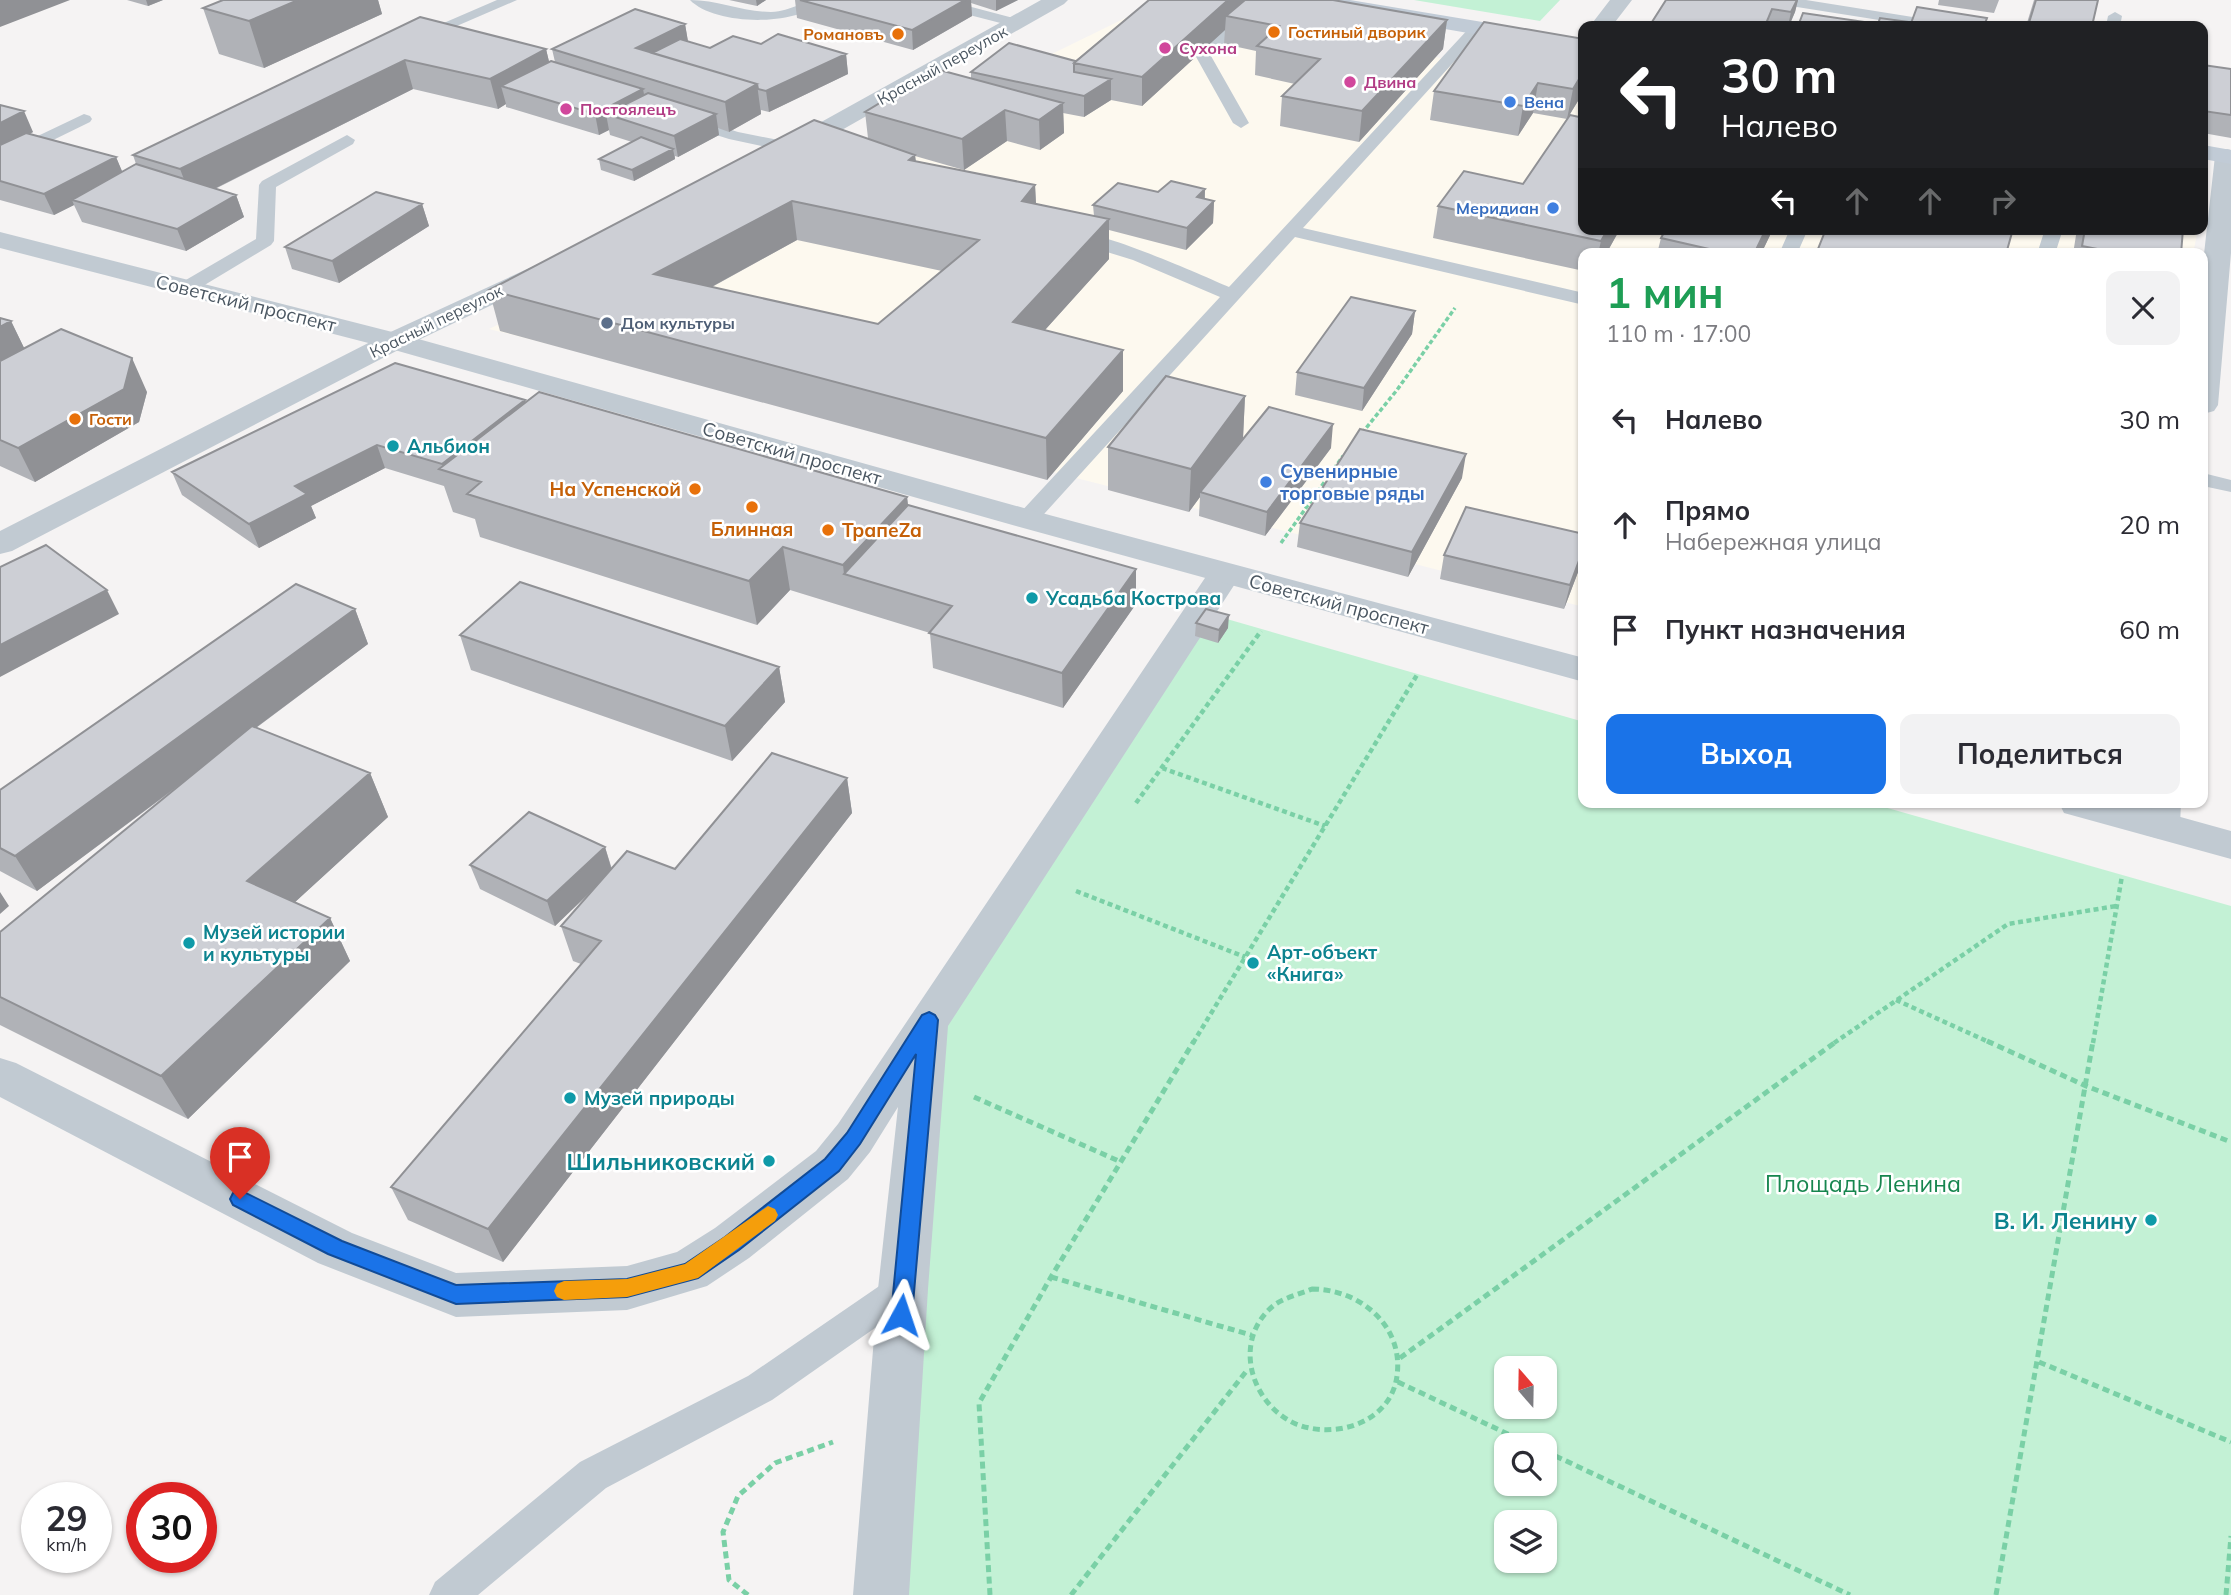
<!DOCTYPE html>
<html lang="ru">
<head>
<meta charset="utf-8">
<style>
  :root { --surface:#fff; --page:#f2f2f3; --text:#2b2b33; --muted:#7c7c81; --accent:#1a73e8 }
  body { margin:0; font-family:Mulish,sans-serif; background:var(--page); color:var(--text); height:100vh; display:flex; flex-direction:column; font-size:26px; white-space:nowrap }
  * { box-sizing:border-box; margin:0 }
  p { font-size:23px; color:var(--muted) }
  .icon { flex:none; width:38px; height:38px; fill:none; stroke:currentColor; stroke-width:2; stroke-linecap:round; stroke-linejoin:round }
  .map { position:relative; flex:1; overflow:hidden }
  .drawer { position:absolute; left:1578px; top:248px; width:630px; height:560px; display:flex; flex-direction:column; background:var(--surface); border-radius:14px; box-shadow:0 2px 5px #0004 }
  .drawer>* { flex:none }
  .top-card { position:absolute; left:1578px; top:21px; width:630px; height:214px; border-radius:14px; box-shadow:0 2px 5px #0004; background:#202124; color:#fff; overflow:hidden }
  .needle { width:46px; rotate:340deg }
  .controls { position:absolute; left:1494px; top:1356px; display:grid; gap:14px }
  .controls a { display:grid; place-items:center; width:63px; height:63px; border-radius:14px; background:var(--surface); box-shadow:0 2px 5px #0004; font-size:35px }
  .speed { position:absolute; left:21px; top:1482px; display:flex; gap:14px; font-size:35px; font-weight:700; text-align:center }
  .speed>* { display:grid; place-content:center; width:91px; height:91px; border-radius:50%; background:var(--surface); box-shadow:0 2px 5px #0004; line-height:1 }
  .speed small { font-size:18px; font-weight:400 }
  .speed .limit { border:10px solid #d22; background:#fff; color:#111 }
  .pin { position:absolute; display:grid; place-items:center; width:60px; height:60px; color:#fff; margin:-72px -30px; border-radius:50% 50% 50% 0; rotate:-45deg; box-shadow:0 0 7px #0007 }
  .pin .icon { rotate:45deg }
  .me { position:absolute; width:77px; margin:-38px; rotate:5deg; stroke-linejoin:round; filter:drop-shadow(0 0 5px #0008) }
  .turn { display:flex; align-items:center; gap:24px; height:147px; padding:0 28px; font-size:32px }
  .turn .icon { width:91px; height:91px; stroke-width:2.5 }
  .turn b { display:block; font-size:49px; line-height:60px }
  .lanes { display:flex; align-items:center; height:66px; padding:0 28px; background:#0003; justify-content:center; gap:35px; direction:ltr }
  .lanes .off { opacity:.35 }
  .round { display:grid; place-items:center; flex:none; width:74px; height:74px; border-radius:14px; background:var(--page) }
  .head { display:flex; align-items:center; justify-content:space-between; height:119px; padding:0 28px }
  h1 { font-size:42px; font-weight:700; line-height:52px; color:#1e9e55 }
  .primary-button { display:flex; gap:14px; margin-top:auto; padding:14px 28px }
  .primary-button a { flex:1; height:80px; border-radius:14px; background:var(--accent); color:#fff; font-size:28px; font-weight:700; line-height:80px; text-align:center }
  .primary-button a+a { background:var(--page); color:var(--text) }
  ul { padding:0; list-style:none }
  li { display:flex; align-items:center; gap:21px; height:105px; padding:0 28px }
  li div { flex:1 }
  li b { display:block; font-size:26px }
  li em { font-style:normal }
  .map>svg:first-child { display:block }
</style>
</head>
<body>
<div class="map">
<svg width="2231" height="1595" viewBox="0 0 2231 1595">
  <rect width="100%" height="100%" fill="#f5f3f3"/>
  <path fill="#fdf9ef" d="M1154,4L1584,85V229H2198L2193,254H1584V607L489,329Z"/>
  <path fill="#c3f1d5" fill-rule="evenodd" d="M1414,0H1560L1540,21Z
    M1199,611L1584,722V803H1870L2231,906V1595H881L929,1020ZM1507,1368H1545V1407H1507ZM1507,1446H1545V1484H1507ZM1507,1522H1545V1561H1507Z"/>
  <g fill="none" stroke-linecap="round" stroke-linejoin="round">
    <path stroke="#7ad0a6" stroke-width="3.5" stroke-dasharray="4.5 2.5" stroke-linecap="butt" d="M1362,433L1397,390L1455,308
      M1281,543L1343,456"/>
    <path stroke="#7ad0a6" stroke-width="4.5" stroke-dasharray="5 3.5" stroke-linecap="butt" d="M1162,768L1325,826
      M1136,803L1261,631
      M1076,891L1245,957
      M1896,1000L1991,1043
      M1193,1043L1417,675
      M1834,1043L2008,924L2116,906
      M2093,1043L2122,876"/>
    <path stroke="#7ad0a6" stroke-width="5" stroke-dasharray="7 4.5" stroke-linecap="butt" d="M1987,1041L2086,1086L2231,1142
      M974,1097L1121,1162
      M1051,1277L1251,1335
      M1312,1289C1359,1289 1404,1325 1397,1376C1391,1422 1336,1440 1296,1424C1250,1404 1232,1340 1273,1306C1283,1298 1300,1294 1312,1289Z
      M1400,1358L1837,1041
      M2039,1362L2231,1442
      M1398,1382L1533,1446
      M1545,1451L1850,1595
      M748,1595L729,1580L723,1532L738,1496L775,1463L833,1442
      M990,1595L979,1403L1051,1277L1194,1041
      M1071,1595L1248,1369
      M1996,1595L2093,1041
      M2226,1595L2231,1536"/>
    <path fill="#c1cad2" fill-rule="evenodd" d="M497,0H517L422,41H412L409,38Z
      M690,0C718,0 743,12 771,12C793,11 801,0 824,0C799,27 715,26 690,0Z
      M921,0H945L1021,20L1023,23L1016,27L923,3Z
      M1254,0H1269L1211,56L1249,123L1241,128L1233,123L1195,55Z
      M1771,0H1806L1944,22L1951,26H1917L1778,4Z
      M2115,12L2122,16L2120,26H2106L2108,16Z
      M1477,24L1484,28L1482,31L1303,228L1584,293V305L1295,237L1035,524H1019L1016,519L1019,514L1220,297L1133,260L1068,240L1065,236L1068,232C1092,226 1201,275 1229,287L1472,25Z
      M84,114L90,116L92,119L90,122L0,166V154Z
      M684,115L738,132L809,146L811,150L803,155L729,139L678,123L676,120Z
      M347,135L355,140L353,144L276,187L274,241L271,245L193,292H179L177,288L179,284L256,239L259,185L262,181Z
      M1790,229H1808L1797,254H1779Z
      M2045,229H2063L2055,254H2037Z
      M2203,473L2231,480V492L2203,486Z
      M903,1274L915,1278L920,1289L915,1300L772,1400L606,1488L478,1595H429L435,1582L580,1462L748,1376L891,1278Z"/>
    <path fill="#c1cad2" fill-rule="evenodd" d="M1041,0H1068L1064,4L796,156L787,158L778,156L775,151L778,146Z
      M1610,0H1632L1612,26H1590Z
      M2227,149L2231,150V253L2218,405L2214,411L2203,414V263L2215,156L2218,151Z
      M538,264L548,266L552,272L548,278L404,347L12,551L0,554V531L384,335Z
      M1225,563L1237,566L1242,573L948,1026L928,1289L909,1595H853L878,1289L898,1107L870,1152L848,1179L749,1258L707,1286L627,1310L456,1317L318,1263L0,1097V1058L16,1063L352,1233L456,1273L627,1266L677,1252L715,1228L816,1151L838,1124L1213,566Z
      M2143,803H2181L2180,825L2174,835L2160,839L2146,835L2140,825Z"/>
    <path fill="#c1cad2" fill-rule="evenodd" d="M0,232L404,335L1038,512L1584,658V682L1016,526L384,347L0,248Z
      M2059,803H2130L2231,831V859L2064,813Z"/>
    <path fill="#c1cbd6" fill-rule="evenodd" d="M1301,0H1350L1584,39V53L1312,6L1305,4Z
      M2203,145L2231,150V164L2203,159Z"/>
  </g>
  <path fill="#b0b2b7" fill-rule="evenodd" d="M127,0H163L148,6Z
    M223,0H378L382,14L264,68L219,54L203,8Z
    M729,0H766L757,6Z
    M795,0H1018L996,11L971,3L972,16L913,50L797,18Z
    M1149,0L1447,20L1443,49L1359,142L1280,126L1282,96L1295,84L1255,75L1256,51L1224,44L1225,30L1142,106L1111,100L1084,117L1063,113L1064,133L1040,150L1007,141L964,170L915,156L916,161L1035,185L1036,204L1094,216L1093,205L1158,192L1205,189V199L1214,201L1213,223L1186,250L1109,230V259L1045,330L1123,391L1047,480L500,331L489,290L868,138L865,112L971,78V72L1075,61ZM797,240L942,271L878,324L712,287Z
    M1798,0L1795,12L1789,26H1651L1652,22Z
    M1939,0H1999L1994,13L1938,5Z
    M2034,0H2098L2092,26H2026Z
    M420,17L546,49L549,62H555L552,49L685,24L688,42L710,48L761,44L846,54L848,74L769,112L761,110V114L729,132L718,128L719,135L678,157L675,156V159L634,181L601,170L599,159L632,142L610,135L609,130L599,135L506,107V104L498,109L413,89L215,189L236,195L244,217L186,251L82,222L74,205L54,215L0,200V105L33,132L30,134L116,157L122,172L136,164L133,155Z
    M1584,39V91L1567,119L1533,113L1518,136L1430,120L1434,91Z
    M2203,65L2231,69V138L2203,133Z
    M422,204L429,226L339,283L292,269L285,247Z
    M1438,206L1620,229L1606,254H1584V271L1433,238Z
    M1666,229H1773L1761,254H1657L1661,238Z
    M2077,229H2183L2181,254H2073Z
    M1415,311L1412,334L1362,411L1295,395L1297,372Z
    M0,318L11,321L24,348L147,392L139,422L35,482L0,466Z
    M1245,396L1243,438L1228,458L1331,448L1265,536L1199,516L1200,497L1189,512L1108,490V447Z
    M525,402L907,497L908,505L1136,604L1063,708L933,668L930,633L790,590L757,625L480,537L475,519L453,512L444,486L385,468L311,506L316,518L259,548L182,495L172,472Z
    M1462,478L1408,577L1297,547L1300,523Z
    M1584,534L1583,559L1564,609L1440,579L1444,555Z
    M355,609L368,644L256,728L370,773L388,817L295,902L330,918L350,961L188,1119L0,1025V932L192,776L37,891L0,871V790Z
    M1196,623L1228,628L1218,643L1195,636Z
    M460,635L779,667L785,702L732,761L471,670Z
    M847,778L852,813L503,1262L408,1220L391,1187L581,964L573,961L561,926L594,889L555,926L480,889L470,865L605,847L612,869H675Z"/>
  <path fill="#909195" d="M0,0H70L0,27Z
    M146,0H163L148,6Z
    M298,0H378L382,14L264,68L249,21Z
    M756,0H766L757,6Z
    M965,0H971L972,16L913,50L912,30Z
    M996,0H1018L996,11Z
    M1228,0H1245L1226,16L1225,30L1142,106V77Z
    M1797,0H1798L1795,12L1789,26H1788L1791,12Z
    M1447,20L1443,49L1359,142L1362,111Z
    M685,24L690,53L641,77L636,48Z
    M546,49L553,78L501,86L506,104L498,109L490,79Z
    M846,54L848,74L769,112L766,91Z
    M405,60L413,89L192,200L180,169Z
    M1584,71V91L1567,119L1573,89Z
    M1111,79V100L1084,117V96Z
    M1538,83L1533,113L1518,136L1523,106Z
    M757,84L761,114L729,132L725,102Z
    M643,89L647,110L606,114L609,130L599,135L595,114Z
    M1063,103L1064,133L1040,150L1039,120Z
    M1005,110L1007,141L964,170L962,139Z
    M24,111L33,132L0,149V123Z
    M716,114L719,135L678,157L674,136Z
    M673,149L675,159L634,181L632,170Z
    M915,155L919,193L909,160Z
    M116,157L125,178L72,200L74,205L54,215L44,194Z
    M1035,185L1037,224L1022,201Z
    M1205,189L1204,210L1214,201L1213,223L1186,250L1187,228L1197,197Z
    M236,195L244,217L186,251L177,229Z
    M792,201L797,240L662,314L654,274Z
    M422,204L429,226L339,283L332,261Z
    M1109,219V259L1015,363L1013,322Z
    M1608,229H1620L1606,254H1598L1601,241Z
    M1766,229H1773L1761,254H1754Z
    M1415,311L1412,334L1362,411L1364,388Z
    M11,321L27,354L0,370V327Z
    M1123,350V391L1047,480L1046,438Z
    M132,358L147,392L139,422L35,482L18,448Z
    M1245,396L1243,438L1203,493L1200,492V497L1189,512L1191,469Z
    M525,400L531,423L445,471L442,464Z
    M1333,424L1331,448L1265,536L1267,512Z
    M377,445L385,468L311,506L316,518L259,548L249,524L295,486Z
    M1466,454L1462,478L1408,577L1412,552Z
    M907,497L912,540L844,574L843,565Z
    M783,547L790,590L757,625L749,581Z
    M1584,547L1583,559L1564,609L1570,585Z
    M1136,569V604L1063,708L1062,673Z
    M107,590L119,614L0,677V645Z
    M355,609L368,644L37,891L15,856Z
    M1229,615L1228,628L1218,643L1219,630Z
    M779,667L785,702L732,761L725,726Z
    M370,773L388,817L270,925L247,881Z
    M847,778L852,813L503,1262L488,1229Z
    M605,847L612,871L555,926L547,901Z
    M0,892L9,906L0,914Z
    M330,918L350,961L188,1119L161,1076Z"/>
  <path fill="#cdcfd5" stroke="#909195" stroke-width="2" fill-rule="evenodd" d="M223,0H298L249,21L203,8Z
    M800,0H965L912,30Z
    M1149,0H1228L1142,77L1074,63Z
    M1245,0H1333L1447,20L1362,111L1282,96L1320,59L1257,46L1279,26L1226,16Z
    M1666,0H1797L1791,12L1772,9L1765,26H1682L1652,22Z
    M2036,0H2098L2092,26H2028Z
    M1917,7L1987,18L1984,26H1910Z
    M635,9L685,24L636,48L757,84L725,102L552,49Z
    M1803,13L1878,24L1880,18L1909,22L1907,26H1798Z
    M420,17L546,49L490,79L405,60L180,169L133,155Z
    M1484,22L1584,39V71L1573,89L1538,83L1523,106L1434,91Z
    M778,34L846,54L766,91L758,89L757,84L652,53L680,39L710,48L733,36L761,44Z
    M1009,43L1075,61L1074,63V72L1111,79L1084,96L971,72Z
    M551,61L643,89L595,114L501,86Z
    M2203,65L2231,69V115L2203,111Z
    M936,69L1063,103L1039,120L1005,110L962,139L865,112Z
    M648,93L716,114L674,136L606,114Z
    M0,105L24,111L0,123Z
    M1570,115L1584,118V229H1608L1601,241L1438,206L1464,171L1523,184Z
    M814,120L915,155L909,160L1035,185L1022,201L1109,219L1013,322L1123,350L1046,438L489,290ZM792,201L979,240L878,324L654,274Z
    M26,133L116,157L44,194L0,181V145Z
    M641,137L673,149L632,170L599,159Z
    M136,164L236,195L177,229L72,200Z
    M1171,181L1205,189L1197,197L1214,201L1187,228L1093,205L1118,183L1158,192Z
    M376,192L422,204L332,261L285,247Z
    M1666,229H1766L1754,254H1731L1661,238Z
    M1826,229H2013L2006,254H1816Z
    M2085,229H2183L2181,254H2123L2082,246Z
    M1351,297L1415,311L1364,388L1297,372Z
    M0,318L11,321L0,327Z
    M61,329L132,358L124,389L18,448L0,440V361Z
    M395,363L525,400L442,464L377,445L295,486L307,494L249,524L172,472Z
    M1166,376L1245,396L1191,469L1108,447Z
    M539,392L907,497L843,565L783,547L749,581L467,494L481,482L439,469Z
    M1269,407L1333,424L1267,512L1200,492Z
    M1360,429L1466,454L1412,552L1300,523Z
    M908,505L1136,569L1062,673L929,633L952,606L844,574Z
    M1466,507L1584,534V547L1570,585L1444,555Z
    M46,545L107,590L0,645V567Z
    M520,582L779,667L725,726L460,635Z
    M296,584L355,609L15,856L0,848V790Z
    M1206,609L1229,615L1219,630L1196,623Z
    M252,726L370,773L247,881L330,918L161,1076L0,997V932Z
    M772,753L847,778L488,1229L391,1187L601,941L561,926L627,851L675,869Z
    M529,812L605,847L547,901L470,865Z"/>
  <path fill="#1a73e8" stroke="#114b97" stroke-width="2" d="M929,1012L935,1015L938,1020L912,1315L909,1322L901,1324L894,1322L891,1315L916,1054L860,1144L839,1171L739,1250L698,1278L627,1297L456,1304L328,1254L233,1205L230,1199L233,1193L240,1190L342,1241L456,1285L627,1279L685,1264L725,1237L825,1159L847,1133L922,1015Z"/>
  <path fill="#f59e0b" d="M768,1206L775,1209L778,1215L775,1221L698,1278L627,1297L564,1300L557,1297L554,1291L557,1284L564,1281L627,1279L685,1264Z"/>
  <g fill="#e8710a" stroke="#fff" stroke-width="2.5">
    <circle cx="1274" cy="32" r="7"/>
    <circle cx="898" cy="34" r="7"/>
    <circle cx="75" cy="419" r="7"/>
    <circle cx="695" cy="489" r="7"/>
    <circle cx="752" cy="507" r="7"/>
    <circle cx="828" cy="530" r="7"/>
  </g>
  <g fill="#d1479c" stroke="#fff" stroke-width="2.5">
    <circle cx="1165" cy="48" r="7"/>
    <circle cx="1350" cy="82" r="7"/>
    <circle cx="566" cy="109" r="7"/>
  </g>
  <g fill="#3f7fe0" stroke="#fff" stroke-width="2.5">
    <circle cx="1510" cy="102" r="7"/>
    <circle cx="1553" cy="208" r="7"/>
    <circle cx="1266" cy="482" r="7"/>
  </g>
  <circle fill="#5c6f8a" stroke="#fff" stroke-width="2.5" cx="607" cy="323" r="7"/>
  <g fill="#0f9aa8" stroke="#fff" stroke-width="2.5">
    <circle cx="393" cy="446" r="7"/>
    <circle cx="1032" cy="598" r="7"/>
    <circle cx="189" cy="943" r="7"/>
    <circle cx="1253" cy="963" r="7"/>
    <circle cx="570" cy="1098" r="7"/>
    <circle cx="769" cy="1161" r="7"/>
    <circle cx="2151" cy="1220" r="7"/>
  </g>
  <g text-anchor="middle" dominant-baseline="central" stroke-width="5" stroke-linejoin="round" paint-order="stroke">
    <g font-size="16" font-weight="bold" fill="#c56008" stroke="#fff" text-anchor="start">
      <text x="1288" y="32">Гостиный дворик</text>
      <text x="884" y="34" text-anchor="end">Романовъ</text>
      <text x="89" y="419">Гости</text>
    </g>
    <g font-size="16" font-weight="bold" fill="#b23c85" stroke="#fff" text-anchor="start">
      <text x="1179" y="48">Сухона</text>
      <text x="1364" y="82">Двина</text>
      <text x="580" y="109">Постоялецъ</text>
    </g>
    <g font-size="16" fill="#4a5661" stroke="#fff">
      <text transform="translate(942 65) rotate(-29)">Красный переулок</text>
      <text transform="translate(436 321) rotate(-26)">Красный переулок</text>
    </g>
    <g font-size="16" font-weight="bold" fill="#366cbe" stroke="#fff" text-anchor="start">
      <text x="1524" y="102">Вена</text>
      <text x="1539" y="208" text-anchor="end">Меридиан</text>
    </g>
    <g font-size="16" font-weight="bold" fill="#4e5e75" stroke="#fff" text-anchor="start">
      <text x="621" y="323">Дом культуры</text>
    </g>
    <g font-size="19" fill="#4a5661" stroke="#fff">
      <text transform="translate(246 303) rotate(14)">Советский проспект</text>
      <text transform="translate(792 453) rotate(16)">Советский проспект</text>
      <text transform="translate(1339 604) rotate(15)">Советский проспект</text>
    </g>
    <g font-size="19" font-weight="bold" fill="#0d838f" stroke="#fff" text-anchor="start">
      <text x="407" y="446">Альбион</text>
      <text x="1046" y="598">Усадьба Кострова</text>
      <text x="203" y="932">Музей истории<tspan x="203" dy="22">и культуры</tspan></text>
      <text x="1267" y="952">Арт-объект<tspan x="1267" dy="22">«Книга»</tspan></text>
      <text x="584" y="1098">Музей природы</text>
    </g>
    <g font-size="19" font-weight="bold" fill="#366cbe" stroke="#fff" text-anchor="start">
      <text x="1280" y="471">Сувенирные<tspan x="1280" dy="22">торговые ряды</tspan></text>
    </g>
    <g font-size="19" font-weight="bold" fill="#c56008" stroke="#fff" text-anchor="end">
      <text x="681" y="489">На Успенской</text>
      <text x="752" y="529" text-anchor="middle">Блинная</text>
      <text x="842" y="530" text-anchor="start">ТрапеZa</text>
    </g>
    <g font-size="23" font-weight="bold" fill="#0d838f" stroke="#fff" text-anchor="end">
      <text x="755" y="1161">Шильниковский</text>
      <text x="2137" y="1220">В. И. Ленину</text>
    </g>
    <g font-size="23" fill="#17864f" stroke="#fff">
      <text x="1863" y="1183">Площадь Ленина</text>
    </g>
  </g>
</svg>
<div class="controls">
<a><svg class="needle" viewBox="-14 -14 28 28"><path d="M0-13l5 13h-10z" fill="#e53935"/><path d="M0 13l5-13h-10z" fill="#7c7c81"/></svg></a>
<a><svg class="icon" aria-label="search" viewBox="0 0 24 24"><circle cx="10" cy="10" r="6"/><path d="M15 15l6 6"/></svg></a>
<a><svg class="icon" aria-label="layers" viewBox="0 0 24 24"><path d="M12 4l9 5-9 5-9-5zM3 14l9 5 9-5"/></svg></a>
</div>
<div class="speed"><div>29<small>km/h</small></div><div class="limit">30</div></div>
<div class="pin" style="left:240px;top:1199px;background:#d93025"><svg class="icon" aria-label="arrive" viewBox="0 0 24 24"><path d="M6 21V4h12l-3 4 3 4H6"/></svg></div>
<svg class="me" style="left:901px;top:1315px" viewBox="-20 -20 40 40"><path d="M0-17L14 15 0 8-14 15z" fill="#1a73e8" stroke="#fff" stroke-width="4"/></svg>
<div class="top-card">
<div class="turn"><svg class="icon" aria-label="left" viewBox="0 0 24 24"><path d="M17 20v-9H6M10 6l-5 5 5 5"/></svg><div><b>30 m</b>Налево</div></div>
<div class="lanes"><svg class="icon" aria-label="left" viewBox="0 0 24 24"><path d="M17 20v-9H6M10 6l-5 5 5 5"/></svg><svg class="icon off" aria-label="ahead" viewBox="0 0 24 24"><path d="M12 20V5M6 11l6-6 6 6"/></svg><svg class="icon off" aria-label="ahead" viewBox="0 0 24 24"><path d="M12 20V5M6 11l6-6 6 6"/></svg><svg class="icon off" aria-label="right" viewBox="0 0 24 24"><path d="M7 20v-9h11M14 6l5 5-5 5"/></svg></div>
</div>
<section class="drawer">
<div class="head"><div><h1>1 мин</h1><p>110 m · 17:00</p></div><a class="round"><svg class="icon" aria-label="close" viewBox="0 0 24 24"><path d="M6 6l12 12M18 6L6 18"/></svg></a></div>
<ul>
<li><svg class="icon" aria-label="left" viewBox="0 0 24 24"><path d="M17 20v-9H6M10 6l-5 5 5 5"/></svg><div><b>Налево</b></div><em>30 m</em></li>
<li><svg class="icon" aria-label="ahead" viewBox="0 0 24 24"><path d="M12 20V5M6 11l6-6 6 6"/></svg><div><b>Прямо</b><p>Набережная улица</p></div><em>20 m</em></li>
<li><svg class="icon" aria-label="arrive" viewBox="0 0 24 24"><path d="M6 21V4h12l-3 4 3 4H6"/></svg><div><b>Пункт назначения</b></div><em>60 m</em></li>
</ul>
<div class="primary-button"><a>Выход</a><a>Поделиться</a></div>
</section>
</div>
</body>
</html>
